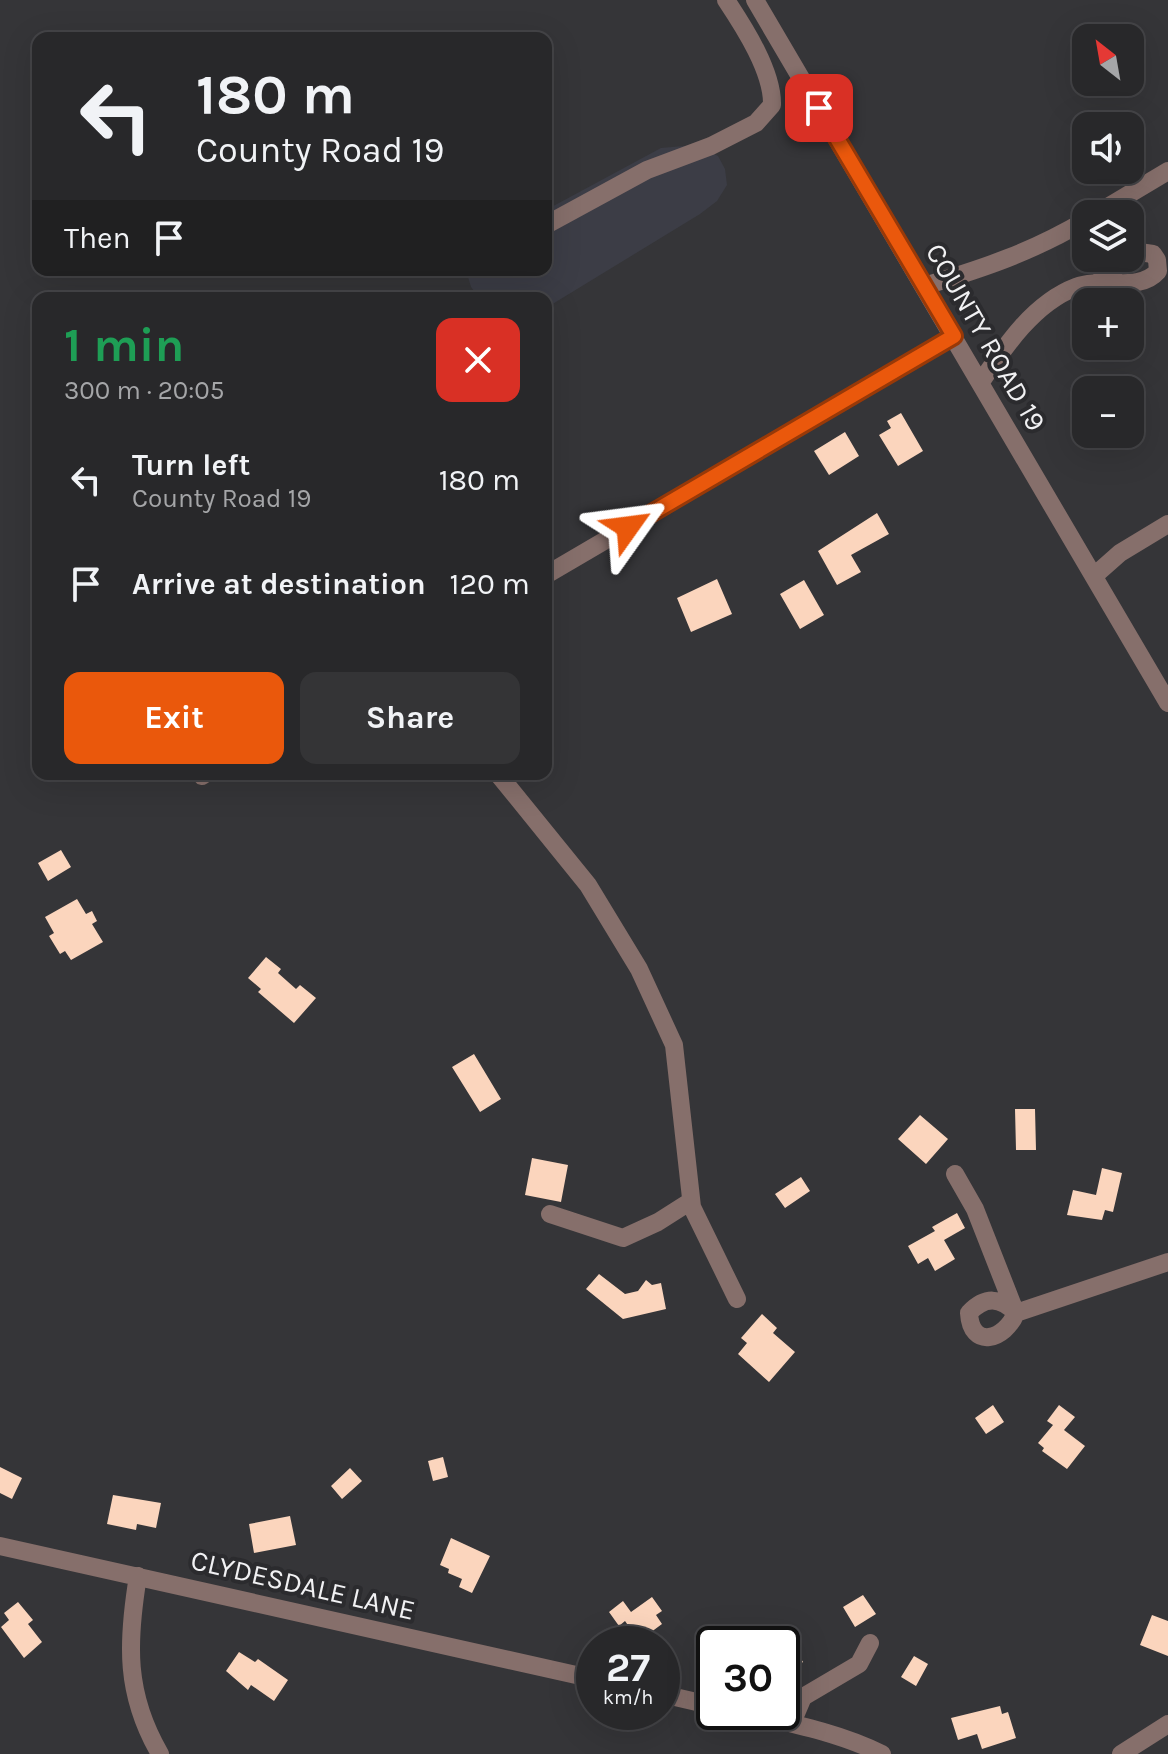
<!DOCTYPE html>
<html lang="en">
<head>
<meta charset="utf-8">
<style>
  :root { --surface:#28282a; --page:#343436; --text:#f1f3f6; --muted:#a5a6a8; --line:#444447; --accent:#ea580c }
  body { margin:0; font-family:Karla,sans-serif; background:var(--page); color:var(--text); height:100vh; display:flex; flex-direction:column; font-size:30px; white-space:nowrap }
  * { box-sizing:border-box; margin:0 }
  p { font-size:26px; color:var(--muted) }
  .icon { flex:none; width:44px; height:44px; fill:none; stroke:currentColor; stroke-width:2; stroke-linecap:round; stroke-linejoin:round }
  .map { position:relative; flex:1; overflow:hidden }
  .details { position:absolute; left:32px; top:292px; width:520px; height:488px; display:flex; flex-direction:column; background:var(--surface); border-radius:16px; box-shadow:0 8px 32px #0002,0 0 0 2px var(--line) }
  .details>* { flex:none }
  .hud { position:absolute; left:32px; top:32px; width:520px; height:244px; border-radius:16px; box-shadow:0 8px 32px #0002,0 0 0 2px var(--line); background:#28282a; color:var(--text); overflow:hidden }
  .needle { width:52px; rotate:329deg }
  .buttons { position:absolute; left:1072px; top:24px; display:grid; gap:16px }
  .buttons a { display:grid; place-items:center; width:72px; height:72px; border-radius:16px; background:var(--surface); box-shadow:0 8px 32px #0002,0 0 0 2px var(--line); font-size:40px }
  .speed { position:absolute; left:576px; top:1626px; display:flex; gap:16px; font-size:40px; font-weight:700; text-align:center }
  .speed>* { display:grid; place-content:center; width:104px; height:104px; border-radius:50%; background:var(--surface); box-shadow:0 8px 32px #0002,0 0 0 2px var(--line); line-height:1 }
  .speed small { font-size:20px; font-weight:400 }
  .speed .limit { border:4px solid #111; border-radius:12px; background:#fff; color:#111 }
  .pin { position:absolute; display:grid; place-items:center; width:68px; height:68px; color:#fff; margin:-34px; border-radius:16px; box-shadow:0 4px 12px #0006 }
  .me { position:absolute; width:88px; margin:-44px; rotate:59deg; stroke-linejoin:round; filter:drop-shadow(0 0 6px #0008) }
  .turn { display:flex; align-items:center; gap:28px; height:168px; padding:0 32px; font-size:36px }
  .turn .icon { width:104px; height:104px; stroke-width:2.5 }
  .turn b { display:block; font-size:56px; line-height:68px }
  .then { display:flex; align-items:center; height:76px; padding:0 32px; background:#0003; gap:16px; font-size:30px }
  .round { display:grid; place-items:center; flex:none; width:84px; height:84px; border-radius:16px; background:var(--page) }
  .summary { display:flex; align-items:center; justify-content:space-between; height:136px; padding:0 32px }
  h1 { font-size:48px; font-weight:700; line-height:60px; color:#1e9e55 }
  .button { display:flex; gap:16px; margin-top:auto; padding:16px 32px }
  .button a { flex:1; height:92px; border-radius:16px; background:var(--accent); color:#fff; font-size:32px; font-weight:700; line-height:92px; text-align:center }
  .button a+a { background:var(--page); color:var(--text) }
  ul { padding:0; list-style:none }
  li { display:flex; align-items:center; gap:24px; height:104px; padding:0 32px }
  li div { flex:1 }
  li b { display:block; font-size:30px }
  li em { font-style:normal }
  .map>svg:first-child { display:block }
</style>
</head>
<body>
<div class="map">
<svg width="1168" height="1754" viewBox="0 0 1168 1754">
  <rect width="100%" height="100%" fill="#353538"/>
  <path fill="#3c3d46" d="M696,145L718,156L725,169L727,185L717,201L700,214L546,308V298H480L471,287L466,270H546V210L661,148Z"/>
  <path fill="#fbd5bd" d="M901,413L923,451L898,466L879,435L891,428L887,421Z
    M845,432L859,456L829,475L814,451Z
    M877,513L889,534L851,555L861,572L837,585L818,551Z
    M717,579L732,614L691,632L677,598Z
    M804,580L824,615L800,629L780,594Z
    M61,850L71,867L48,881L38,863Z
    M77,899L86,914L92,911L97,921L92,924L103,942L71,960L65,951L60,954L49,936L54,933L45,917Z
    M266,957L281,969L278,973L296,989L300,985L316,998L294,1023L258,992L261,989L248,978Z
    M474,1054L501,1099L480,1112L452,1067Z
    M1015,1109H1035L1036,1150H1016Z
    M920,1115L948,1139L926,1164L898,1139Z
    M532,1158L568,1165L561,1202L525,1195Z
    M1102,1168L1122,1173L1113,1212L1105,1210L1102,1220L1067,1215L1073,1190L1096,1195Z
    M801,1177L810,1191L785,1208L775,1194Z
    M957,1213L965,1228L944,1240L955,1259L935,1271L928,1258L918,1264L908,1246L935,1231L932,1227Z
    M599,1274L625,1294L638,1291L646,1280L652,1285L661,1283L666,1309L623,1319L586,1289Z
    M762,1314L777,1328L773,1333L795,1352L769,1382L738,1354L747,1343L741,1338Z
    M993,1405L1004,1422L986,1434L975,1418Z
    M1059,1405L1075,1417L1064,1430L1085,1446L1067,1469L1042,1451L1044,1448L1038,1443L1053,1425L1047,1421Z
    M443,1457L448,1477L433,1481L428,1461Z
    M0,1467L22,1478L12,1499L0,1493Z
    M350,1468L362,1481L342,1499L331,1486Z
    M113,1495L161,1503L156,1528L137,1524L136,1530L107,1524Z
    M290,1516L296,1545L254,1553L249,1524Z
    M451,1538L490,1556L472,1593L459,1587L462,1579L448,1573L449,1569L440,1565Z
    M863,1595L876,1614L855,1627L843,1607Z
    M652,1597L662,1611L656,1615L662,1624L639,1641L625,1621L619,1626L609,1612L623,1601L631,1612Z
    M18,1602L33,1620L28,1624L42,1642L24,1658L1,1627L9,1620L4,1613Z
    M1152,1615L1168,1621V1656L1140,1645Z
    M781,1627L803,1662L787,1672L782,1663V1644H754Z
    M239,1652L255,1662L258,1659L288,1680L274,1701L251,1685L248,1690L226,1671Z
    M914,1656L928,1664L916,1686L901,1677Z
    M1000,1706L1002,1714L1008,1712L1016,1738L982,1749L977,1734L958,1740L951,1718Z"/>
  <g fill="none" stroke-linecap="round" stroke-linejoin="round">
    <path stroke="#866f6b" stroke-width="18" d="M755,0L1168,703
      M1096,214L1168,171
      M546,225L647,170L711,146L756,123L772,105C773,72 744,27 726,0
      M1098,282L1128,258
      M924,286C984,268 1032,252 1086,220
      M981,382C1005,346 1034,303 1076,287C1102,277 1139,293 1158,271L1157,260L1153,254L1139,252L1130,257
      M546,575L954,336
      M1094,576L1120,553L1168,524
      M498,774L588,885L639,969L674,1045L692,1207L737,1299
      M202,776L205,774
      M955,1174L975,1209L1015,1311
      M550,1214L623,1238L658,1222L691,1201
      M1016,1313C1000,1297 985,1296 969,1313C971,1350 1005,1340 1016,1313L1168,1262
      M0,1546L594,1679
      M138,1576C127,1643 125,1694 160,1754
      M662,1694L714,1706
      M741,1712C789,1723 838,1732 882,1754
      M792,1723L803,1697L859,1664L870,1643
      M1121,1754L1168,1724"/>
  </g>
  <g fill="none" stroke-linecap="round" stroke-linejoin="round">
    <g stroke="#983908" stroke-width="20">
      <path id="route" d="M628,527L954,336L819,108"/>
    </g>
    <use href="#route" stroke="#ea580c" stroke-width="14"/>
  </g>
  <g text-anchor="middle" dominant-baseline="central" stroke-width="8" stroke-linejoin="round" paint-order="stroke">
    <g font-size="28" fill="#f1f1f3" stroke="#2b2b2e">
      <text transform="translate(986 337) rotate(60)">COUNTY ROAD 19</text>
      <text transform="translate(303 1585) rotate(13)">CLYDESDALE LANE</text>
    </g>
  </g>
</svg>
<div class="buttons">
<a><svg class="needle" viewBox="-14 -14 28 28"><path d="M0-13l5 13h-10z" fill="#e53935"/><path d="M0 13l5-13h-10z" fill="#a5a6a8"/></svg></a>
<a><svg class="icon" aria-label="sound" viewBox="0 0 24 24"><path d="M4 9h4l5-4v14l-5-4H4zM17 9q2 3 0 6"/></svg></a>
<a><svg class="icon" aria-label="layers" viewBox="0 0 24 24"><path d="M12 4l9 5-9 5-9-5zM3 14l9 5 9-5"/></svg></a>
<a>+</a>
<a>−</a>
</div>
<div class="speed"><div>27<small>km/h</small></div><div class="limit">30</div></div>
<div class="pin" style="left:819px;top:108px;background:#d93025"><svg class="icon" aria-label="arrive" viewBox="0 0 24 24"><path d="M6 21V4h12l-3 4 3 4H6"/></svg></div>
<svg class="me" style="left:628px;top:527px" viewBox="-20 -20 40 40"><path d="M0-17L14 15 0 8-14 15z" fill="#ea580c" stroke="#fff" stroke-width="4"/></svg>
<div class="hud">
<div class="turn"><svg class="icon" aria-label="left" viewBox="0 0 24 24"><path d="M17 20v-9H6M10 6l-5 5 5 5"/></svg><div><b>180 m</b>County Road 19</div></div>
<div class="then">Then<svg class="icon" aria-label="arrive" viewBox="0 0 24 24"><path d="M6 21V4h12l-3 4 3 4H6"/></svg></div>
</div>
<section class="details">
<div class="summary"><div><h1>1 min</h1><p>300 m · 20:05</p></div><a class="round" style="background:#d93025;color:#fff"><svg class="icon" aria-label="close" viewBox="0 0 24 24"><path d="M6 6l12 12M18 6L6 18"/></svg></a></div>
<ul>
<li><svg class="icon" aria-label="left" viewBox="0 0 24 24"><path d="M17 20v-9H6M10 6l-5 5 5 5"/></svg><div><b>Turn left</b><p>County Road 19</p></div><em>180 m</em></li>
<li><svg class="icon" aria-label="arrive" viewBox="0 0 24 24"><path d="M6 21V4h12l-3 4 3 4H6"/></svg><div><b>Arrive at destination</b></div><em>120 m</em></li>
</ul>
<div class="button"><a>Exit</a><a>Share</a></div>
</section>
</div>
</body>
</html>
